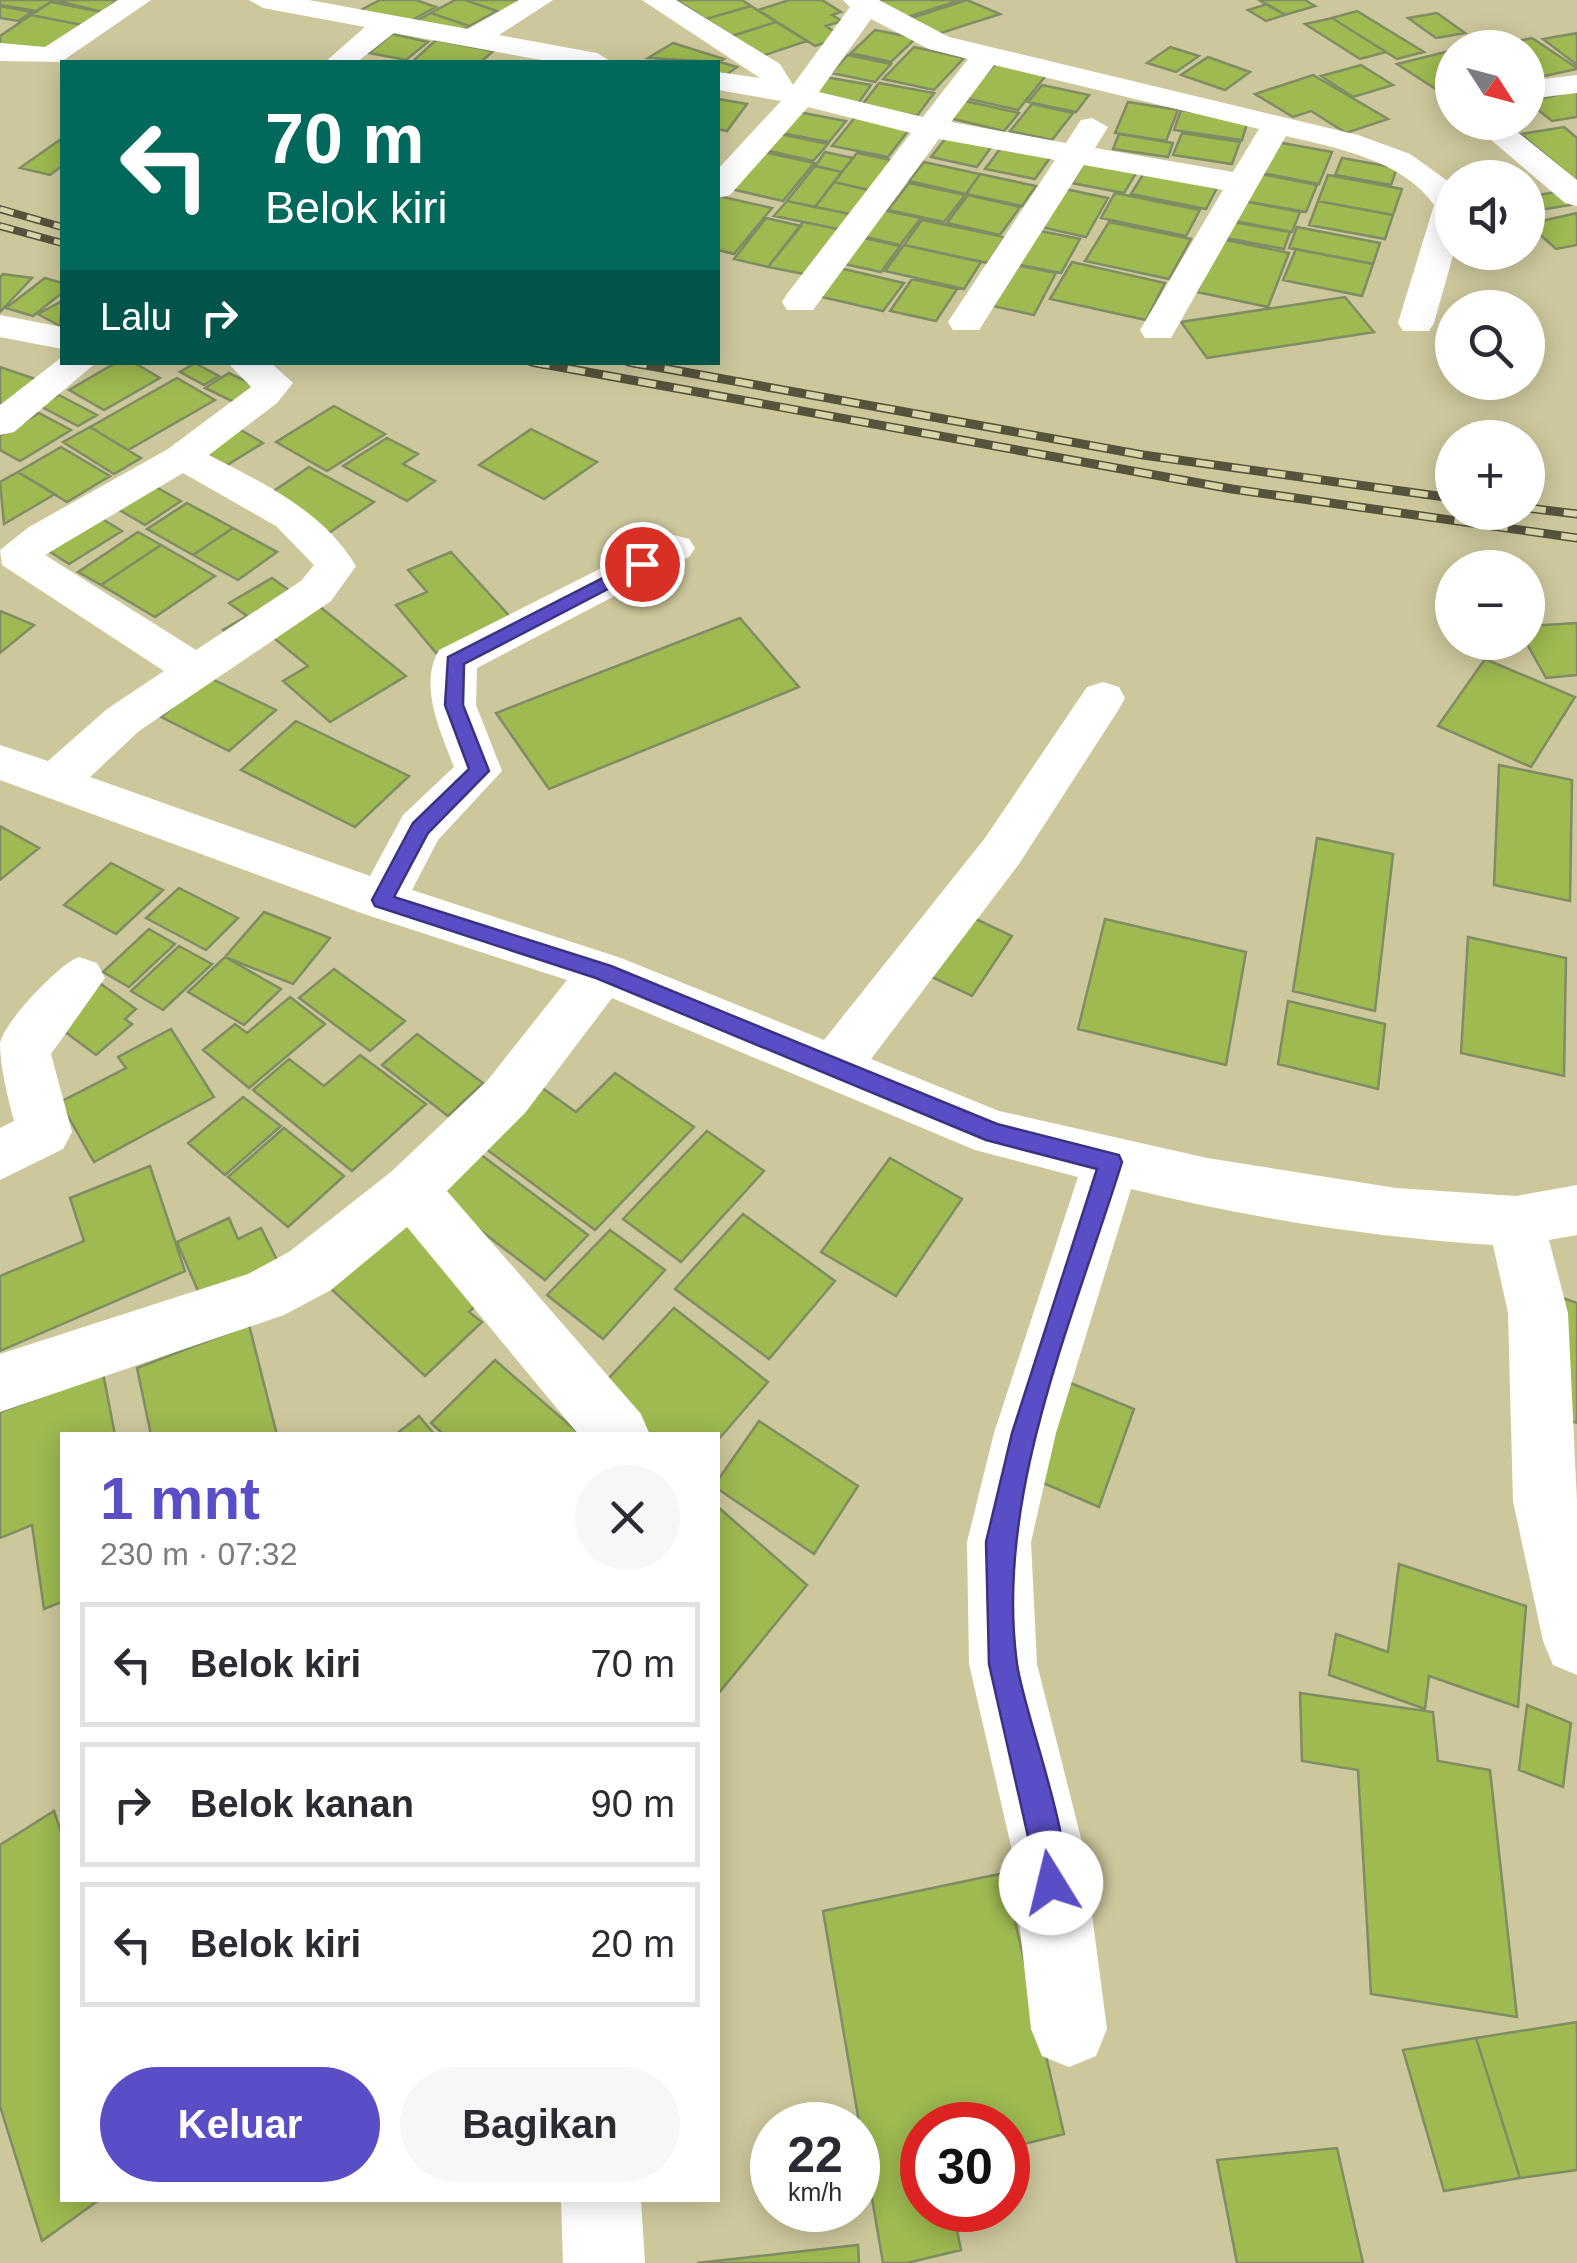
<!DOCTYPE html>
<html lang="id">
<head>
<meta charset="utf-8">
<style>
  :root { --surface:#fff; --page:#f7f7f7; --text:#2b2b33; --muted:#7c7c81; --line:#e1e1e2; --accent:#594ec6 }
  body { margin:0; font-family:Helvetica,sans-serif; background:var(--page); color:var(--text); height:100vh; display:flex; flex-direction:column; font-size:38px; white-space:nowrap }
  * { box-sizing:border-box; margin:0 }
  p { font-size:32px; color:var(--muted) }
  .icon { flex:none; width:55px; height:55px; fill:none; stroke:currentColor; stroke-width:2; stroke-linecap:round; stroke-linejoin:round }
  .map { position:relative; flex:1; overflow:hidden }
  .details { position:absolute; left:60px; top:1432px; width:660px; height:770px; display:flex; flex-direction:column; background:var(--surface); border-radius:0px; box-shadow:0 5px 25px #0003 }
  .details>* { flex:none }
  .hud { position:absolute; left:60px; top:60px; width:660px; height:305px; border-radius:0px; box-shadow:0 5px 25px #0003; background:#00695c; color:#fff; overflow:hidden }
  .needle { width:65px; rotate:126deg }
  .controls { position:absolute; left:1435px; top:30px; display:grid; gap:20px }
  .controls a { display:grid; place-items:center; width:110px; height:110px; border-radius:50%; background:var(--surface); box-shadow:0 5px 25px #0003; font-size:50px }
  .speed { position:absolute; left:750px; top:2102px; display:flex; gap:20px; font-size:50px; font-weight:700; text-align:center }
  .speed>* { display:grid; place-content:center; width:130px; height:130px; border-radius:50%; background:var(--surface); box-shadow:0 5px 25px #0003; line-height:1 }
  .speed small { font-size:25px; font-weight:400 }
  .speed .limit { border:15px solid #d22; background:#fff; color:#111 }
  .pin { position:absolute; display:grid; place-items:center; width:85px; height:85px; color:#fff; margin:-42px; border:5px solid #fff; border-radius:50%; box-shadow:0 2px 10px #0007 }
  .me { position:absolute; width:110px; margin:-55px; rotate:351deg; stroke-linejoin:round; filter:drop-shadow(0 0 8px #0008) }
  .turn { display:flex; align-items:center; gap:35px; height:210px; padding:0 40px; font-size:45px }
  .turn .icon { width:130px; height:130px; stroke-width:2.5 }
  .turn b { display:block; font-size:70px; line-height:85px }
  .then { display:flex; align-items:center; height:95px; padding:0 40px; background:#0003; gap:20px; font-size:38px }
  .round { display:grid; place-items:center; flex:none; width:105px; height:105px; border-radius:52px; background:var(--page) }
  .overview { display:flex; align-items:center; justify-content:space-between; height:170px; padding:0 40px }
  h1 { font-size:60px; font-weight:800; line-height:75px; color:var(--accent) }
  .action { display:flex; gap:20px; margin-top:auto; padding:20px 40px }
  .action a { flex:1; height:115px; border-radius:60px; background:var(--accent); color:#fff; font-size:40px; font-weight:800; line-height:115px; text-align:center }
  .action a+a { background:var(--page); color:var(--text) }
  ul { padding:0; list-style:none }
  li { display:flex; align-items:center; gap:30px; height:125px; margin:0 20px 15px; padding:0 20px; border:5px solid var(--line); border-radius:0px }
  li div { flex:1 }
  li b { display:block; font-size:38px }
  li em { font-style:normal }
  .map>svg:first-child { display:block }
</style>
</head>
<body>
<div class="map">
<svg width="1577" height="2263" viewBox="0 0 1577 2263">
  <rect width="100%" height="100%" fill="#cdc89c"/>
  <path fill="#9eba50" stroke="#808c64" stroke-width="2.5" d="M0,0H54L36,11L0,5Z
    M54,0H118L102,12Z
    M380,0H416L436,7L401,26L359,11Z
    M455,0H465L497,11L469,26L431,13Z
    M465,0H530L505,14Z
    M676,0H742L751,6L706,19Z
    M789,0H822L841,12L832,15L842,21L826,26L842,37L815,46L758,10Z
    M876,0H961L904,18Z
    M967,0L1000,14L938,34L911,18Z
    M1259,0H1305L1315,6L1285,15Z
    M51,2L102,12L82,25L31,15Z
    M1267,4L1285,15L1266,21L1248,10Z
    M0,6L32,12L18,21L0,18Z
    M751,6L776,22L732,36L706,19Z
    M1357,11L1424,52L1397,59L1332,18Z
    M431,13L469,26L450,36L412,23Z
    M1437,13L1465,33L1436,38L1408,18Z
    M31,15L82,25L38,56L0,48V36Z
    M1332,18L1386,52L1360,59L1305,24Z
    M776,22L807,41L762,56L732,36Z
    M875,30L916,38L891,62L851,53Z
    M1577,33V65L1543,39Z
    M392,34L428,42L406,60L369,53Z
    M1532,38L1577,68V69L1540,77L1528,68V48L1494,46Z
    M436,40L493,51L481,62H412Z
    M673,43L724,59L720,62L737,67L726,75L718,72V62L648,58Z
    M914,47L964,58L934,90L883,79Z
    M1170,47L1199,56L1176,72L1147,63Z
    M1449,51L1452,53V96L1448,97L1397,64Z
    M848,55L891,64L875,82L831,73Z
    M1208,57L1250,72L1225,90L1181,75Z
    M996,63L1047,74L1018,110L965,98Z
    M1361,65L1393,85L1353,97L1321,76Z
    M1313,75L1388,119L1346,133L1311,111L1293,117L1255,94Z
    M825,77L871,85L855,108L808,99Z
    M879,83L934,93L917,116L861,106Z
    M1042,85L1089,95L1076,112L1028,102Z
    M1577,90V117L1552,121L1528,102Z
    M718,99L747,104L727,131L718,129Z
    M965,101L1019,113L1004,131L949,118Z
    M1128,102L1178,110L1166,141L1115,133Z
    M1032,104L1073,113L1052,140L1010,131Z
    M1181,110L1248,120L1242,140L1174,130Z
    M798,112L846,121L829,142L781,133Z
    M856,116L911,127L888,157L832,146Z
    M1564,127L1577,138V182L1521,134Z
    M1182,133L1240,142L1232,164L1173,155Z
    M780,134L828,144L813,161L765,150Z
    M949,134L994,143L977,167L931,157Z
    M1119,134L1173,143L1168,157L1113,149Z
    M61,139L62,166L50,175L20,168Z
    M1271,141L1332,152L1319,184L1257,172Z
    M1003,145L1052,155L1035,179L985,169Z
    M764,152L814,163L783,201L731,189Z
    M825,152L853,158L842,172L815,166Z
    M857,153L896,161L873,191L834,182Z
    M1342,158L1397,168L1391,185L1335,175Z
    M1086,160L1138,170L1124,193L1072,183Z
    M924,162L980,174L966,194L909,181Z
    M815,166L842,172L815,207L787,201Z
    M1144,173L1217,188L1206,209L1131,194Z
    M1256,173L1317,185L1306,212L1244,201Z
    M980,174L1036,186L1022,206L966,194Z
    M1328,175L1402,189L1393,215L1318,201Z
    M834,182L873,191L855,215L815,207Z
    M909,183L965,195L944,222L888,210Z
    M1060,188L1108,198L1086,237L1036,226Z
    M1555,192L1570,205L1528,212V197Z
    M1115,193L1200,210L1186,236L1101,218Z
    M968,195L1020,207L1000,235L947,223Z
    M718,196L772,208L734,254L718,250Z
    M787,201L855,215L843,230L774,216Z
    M1243,201L1300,212L1292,232L1234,221Z
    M1318,201L1393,215L1385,239L1309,225Z
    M882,210L921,218L900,245L861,236Z
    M1577,213V245L1556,249L1528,224Z
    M766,218L801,226L768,267L734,259Z
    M922,220L1005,237L988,263L904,245Z
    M803,222L843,230L809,275L768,267Z
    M1109,222L1191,239L1169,279L1085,261Z
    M1233,222L1290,232L1284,249L1226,238Z
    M1297,227L1380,243L1373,264L1289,248Z
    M1031,229L1080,239L1061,273L1011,263Z
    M855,236L900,246L881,272L835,262Z
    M1221,239L1289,253L1268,307L1197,292Z
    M904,245L981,262L964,289L885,271Z
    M1296,249L1373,264L1362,296L1283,280Z
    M1072,262L1165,283L1146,320L1050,299Z
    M1011,264L1056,273L1034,315L988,305Z
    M835,267L904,283L883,311L813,295Z
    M3,274L32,278L0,312V277Z
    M45,278L62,283V293L33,316L6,308Z
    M912,279L957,289L936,321L890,311Z
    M1345,297L1374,332L1207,358L1181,322Z
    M62,301L60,326L38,314Z
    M117,362H133L160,378L104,410L69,390Z
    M195,363L219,376L204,385L180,372Z
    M0,367L38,380L5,405L0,403Z
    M229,373L260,388L236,403L205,388Z
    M177,378L215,400L128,450L90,427Z
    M59,395L97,415L78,426L40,406Z
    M334,406L385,434L327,471L276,442Z
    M39,413L71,430L20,461L0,450V436Z
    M90,427L128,450L141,458L114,474L63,442Z
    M236,427L263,443L219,470L192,454Z
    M531,429L597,462L544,499L479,465Z
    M387,438L418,454L403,464L435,481L407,501L343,466Z
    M61,447L110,476L67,502L18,472Z
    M309,467L374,502L329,533L265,497Z
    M18,472L55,494L4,524L0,482Z
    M147,482L181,501L145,525L111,505Z
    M187,503L233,528L193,555L147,529Z
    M94,514L122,531L69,564L41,546Z
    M233,528L277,552L238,580L193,555Z
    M138,532L161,545L101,585L78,572Z
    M161,545L215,576L155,617L101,585Z
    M451,552L513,620L436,653L396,605L427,592L408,570Z
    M272,578L301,599L235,639L223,630L247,616L229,603Z
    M314,602L406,676L330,722L283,681L308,666L264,630Z
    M0,611L34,625L0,653Z
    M740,618L799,687L549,789L496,713Z
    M1577,623V675L1546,678L1526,642L1528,626Z
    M1485,659L1575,697L1531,767L1438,726Z
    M208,677L276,710L229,751L161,717Z
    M296,721L409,776L355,827L241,770Z
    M1499,765L1572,780L1570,901L1494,885Z
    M0,826L39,848L0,880Z
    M1317,838L1393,854L1375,1011L1293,991Z
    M111,863L163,890L116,934L64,905Z
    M179,888L238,918L206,950L146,918Z
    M264,912L330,938L293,984L225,957Z
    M961,912L1012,936L972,996L919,971Z
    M1105,919L1246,952L1226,1065L1078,1029Z
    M149,929L175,944L129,987L103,972Z
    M1468,937L1566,958L1564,1076L1461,1053Z
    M179,946L212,964L163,1010L131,991Z
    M225,957L281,989L244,1025L188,992Z
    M334,969L405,1021L370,1051L299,998Z
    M101,984L136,1009L125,1019L132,1024L96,1055L53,1023Z
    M290,997L325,1024L249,1088L203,1050L235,1024L247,1033Z
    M1288,1001L1385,1024L1378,1089L1278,1064Z
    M171,1029L214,1097L94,1162L60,1102L126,1068L118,1057Z
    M417,1034L483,1083L448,1116L382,1065Z
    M360,1055L426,1104L352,1171L253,1090L289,1059L324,1086Z
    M615,1073L694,1127L595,1230L474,1140L534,1082L576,1112Z
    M243,1097L281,1126L225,1175L188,1143Z
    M284,1128L344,1176L288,1227L228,1177Z
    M707,1131L764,1171L681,1262L623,1219Z
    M472,1148L588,1235L545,1280L428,1190Z
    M890,1158L962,1199L896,1296L821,1252Z
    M150,1166L185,1271L0,1351V1276L84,1241L70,1198Z
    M743,1214L835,1281L769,1359L675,1289Z
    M403,1215L490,1292L469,1312L482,1322L425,1376L330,1288Z
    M229,1218L238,1239L261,1228L280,1266L204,1305L177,1242Z
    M610,1230L665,1270L603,1339L547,1295Z
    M1563,1298L1577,1303V1423L1547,1412Z
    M674,1308L768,1382L718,1440V1435H648L596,1392Z
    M249,1325L277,1435H151L137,1368Z
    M495,1360L581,1435H444L431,1423Z
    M103,1373L115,1435H62V1602L44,1609L32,1525L0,1538V1412Z
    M1056,1377L1134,1409L1099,1507L1020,1473Z
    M419,1416L435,1435H395Z
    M759,1421L858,1486L814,1554L718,1489V1480Z
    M718,1507L807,1585L718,1694Z
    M1399,1564L1526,1606L1518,1707L1429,1676L1425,1709L1329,1675L1336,1634L1388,1652Z
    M1300,1693L1433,1712L1438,1761L1490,1770L1517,2017L1371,1994L1358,1770L1302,1761Z
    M1527,1705L1571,1723L1563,1787L1519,1770Z
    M54,1811L62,1835V2200H99L42,2241L0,2106V1845Z
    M1004,1873L1064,2134L1008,2148V2125H922V2210H953L961,2250L907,2263H883L823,1911Z
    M1577,2022V2170L1520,2178L1476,2038Z
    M1476,2038L1520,2178L1444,2191L1403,2050Z
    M1337,2148L1363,2263H1237L1217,2160Z
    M858,2245L859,2263H697Z"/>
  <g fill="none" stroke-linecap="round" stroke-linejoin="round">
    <path fill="#fff" fill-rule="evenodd" d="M118,0H151L61,62L0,61V43L45,47Z
      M249,0H309L468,29L519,0H553L499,35L597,53L612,62H552L394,33L357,62H325L365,27L263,8Z
      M642,0H676L780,64L793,85L850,7L843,0H879L949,37L1358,135L1410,154L1452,184L1454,252L1434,323L1429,331H1403L1398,323L1434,205C1403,160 1336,148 1286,136L1171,338H1145L1140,330L1223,190L1084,165L979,330H953L948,322L1055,160L939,139L813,310H787L782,302L787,294L911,133L808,107L730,195L718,198V169L781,101L718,90V72L760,78ZM871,19L929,49L968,59L923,117L819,92ZM994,65L1259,129L1233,172L1095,148L1108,127L1092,118L1081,120L1066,143L951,122Z
      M1577,75V93L1528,99V81Z
      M1470,122H1505L1577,180V206L1565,203Z
      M0,315L62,327V349L0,337Z
      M62,357V362H97L14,432L0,435V405Z
      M227,362H270L293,383L277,403L209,455C266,485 322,510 356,566L331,601L139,731L90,777L370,876L403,815L454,767C441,732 418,686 439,650L659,539L674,535L689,539L695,548L689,557L477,668L476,705L502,771L438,840L412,890L621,958L824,1040L985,838L1087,687L1103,682L1119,687L1125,698L1119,709L1019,864L871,1059L999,1111L1207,1158L1396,1188L1516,1196L1577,1185V1235L1549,1240L1568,1313L1577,1502V1675L1553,1665L1543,1641L1513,1501L1508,1313L1493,1245C1370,1237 1250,1218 1131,1189L1056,1433L1031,1542L1037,1664L1083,1846L1107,2029L1096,2056L1069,2067L1042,2056L1031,2029L1011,1846L969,1664L967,1542L994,1433L1078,1177L975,1150L612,998L525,1113L447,1191L641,1414L650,1435H579L407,1227L331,1290L284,1315L0,1412V1354L248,1274L289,1252L391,1172L487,1081L567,980L364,914L0,780V745L48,761L107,709L164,671L2,565L0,550L29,527L168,449L251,387ZM183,473L276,526L314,565L301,581L196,650L45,555Z
      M79,957L97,963L105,978L51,1054L72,1132L63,1149L0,1180V1128L14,1121C8,1098 0,1067 0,1043C5,1021 59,964 79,957Z
      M561,2200H641L645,2263H563Z"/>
    <g stroke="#55533b" stroke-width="8">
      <path id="rail-far1" d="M0,209L62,227
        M0,226L62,243
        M531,362L545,365
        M628,362L643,365"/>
    </g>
    <g stroke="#55533b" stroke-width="9">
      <path id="rail" d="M532,362L1232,489L1577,538
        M629,362L1143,455L1452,498
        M1528,508L1577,514"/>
    </g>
    <use href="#rail-far1" stroke="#dad5a8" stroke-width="5" stroke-dasharray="14" stroke-linecap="butt"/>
    <use href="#rail" stroke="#dad5a8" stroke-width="6" stroke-dasharray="18" stroke-linecap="butt"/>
  </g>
  <path fill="#594ec6" stroke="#3a3381" stroke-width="2.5" d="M642,558L651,564L648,568L464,664L463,705L489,771L428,833L394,897L611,966L997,1124L1119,1155L1122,1162C1073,1320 994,1497 1017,1664C1024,1715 1079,1853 1062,1894L1051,1898L1041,1894L989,1664L986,1542L1012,1433L1097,1169L986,1140L596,978L375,906L372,900L413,823L469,769L445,705L448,657Z"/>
</svg>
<div class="controls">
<a><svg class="needle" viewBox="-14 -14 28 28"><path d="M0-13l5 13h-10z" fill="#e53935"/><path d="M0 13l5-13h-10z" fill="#7c7c81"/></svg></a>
<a><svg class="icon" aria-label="sound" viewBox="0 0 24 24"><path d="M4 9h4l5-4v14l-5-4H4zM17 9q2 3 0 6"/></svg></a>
<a><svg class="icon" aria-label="search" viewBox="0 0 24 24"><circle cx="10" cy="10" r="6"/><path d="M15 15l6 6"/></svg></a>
<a>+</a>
<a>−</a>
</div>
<div class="speed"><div>22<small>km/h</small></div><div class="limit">30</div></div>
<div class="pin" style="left:642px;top:564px;background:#d93025"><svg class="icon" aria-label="arrive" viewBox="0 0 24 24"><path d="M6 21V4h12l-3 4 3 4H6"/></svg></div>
<svg class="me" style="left:1051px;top:1883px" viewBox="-20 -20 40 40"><circle r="19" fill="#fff"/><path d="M0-13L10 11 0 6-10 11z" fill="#594ec6"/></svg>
<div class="hud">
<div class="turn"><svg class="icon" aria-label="left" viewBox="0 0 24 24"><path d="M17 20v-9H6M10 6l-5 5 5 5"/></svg><div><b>70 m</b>Belok kiri</div></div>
<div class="then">Lalu<svg class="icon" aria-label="right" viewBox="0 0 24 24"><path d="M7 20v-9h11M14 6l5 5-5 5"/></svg></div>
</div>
<section class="details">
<div class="overview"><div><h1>1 mnt</h1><p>230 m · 07:32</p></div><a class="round"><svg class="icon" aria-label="close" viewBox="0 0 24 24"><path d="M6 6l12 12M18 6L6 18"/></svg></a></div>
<ul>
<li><svg class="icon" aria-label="left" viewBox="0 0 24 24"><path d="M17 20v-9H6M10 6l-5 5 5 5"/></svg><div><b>Belok kiri</b></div><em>70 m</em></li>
<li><svg class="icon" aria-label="right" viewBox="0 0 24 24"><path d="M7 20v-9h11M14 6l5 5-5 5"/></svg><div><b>Belok kanan</b></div><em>90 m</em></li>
<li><svg class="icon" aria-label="left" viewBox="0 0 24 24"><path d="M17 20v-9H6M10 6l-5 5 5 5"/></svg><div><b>Belok kiri</b></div><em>20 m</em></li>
</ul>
<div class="action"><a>Keluar</a><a>Bagikan</a></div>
</section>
</div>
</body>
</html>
